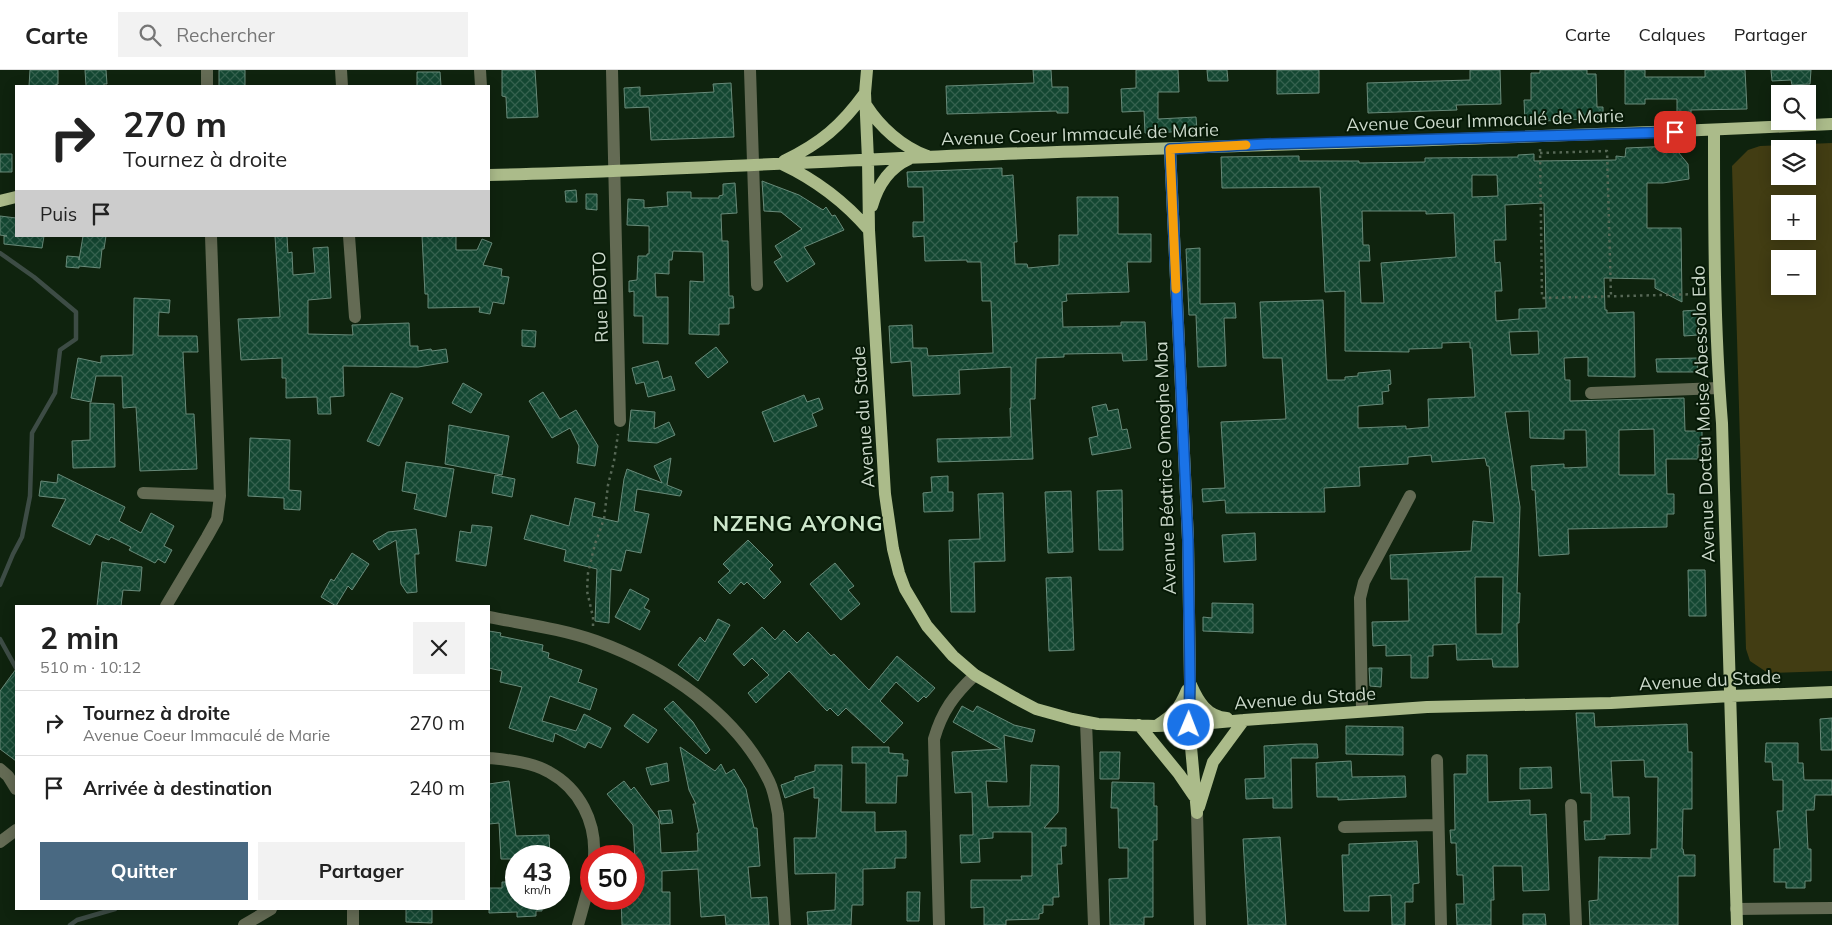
<!DOCTYPE html>
<html lang="fr">
<head>
<meta charset="utf-8">
<style>
  :root { --surface:#fff; --page:#f2f2f2; --text:#222; --muted:#767676; --line:#e0e0e0; --accent:#496982 }
  body { margin:0; font-family:Mulish,sans-serif; background:var(--page); color:var(--text); height:100vh; display:flex; flex-direction:column; font-size:19px; white-space:nowrap }
  * { box-sizing:border-box; margin:0 }
  p { font-size:16px; color:var(--muted) }
  .icon { flex:none; width:28px; height:28px; fill:none; stroke:currentColor; stroke-width:2; stroke-linecap:round; stroke-linejoin:round }
  .map { position:relative; flex:1; overflow:hidden }
  .sheet { position:absolute; left:15px; top:535px; width:475px; height:305px; display:flex; flex-direction:column; background:var(--surface); border-radius:0px; box-shadow:0 2px 12px #0003 }
  .sheet>* { flex:none }
  .top-card { position:absolute; left:15px; top:15px; width:475px; height:152px; border-radius:0px; box-shadow:0 2px 12px #0003; background:#fff; color:var(--text); overflow:hidden }
  .buttons { position:absolute; left:1771px; top:15px; display:grid; gap:10px }
  .buttons a { display:grid; place-items:center; width:45px; height:45px; border-radius:0px; background:var(--surface); box-shadow:0 2px 12px #0003; font-size:25px }
  .speed { position:absolute; left:505px; top:775px; display:flex; gap:10px; font-size:25px; font-weight:700; text-align:center }
  .speed>* { display:grid; place-content:center; width:65px; height:65px; border-radius:50%; background:var(--surface); box-shadow:0 2px 12px #0003; line-height:1 }
  .speed small { font-size:12px; font-weight:400 }
  .speed .limit { border:8px solid #d22; background:#fff; color:#111 }
  .pin { position:absolute; display:grid; place-items:center; width:42px; height:42px; color:#fff; margin:-21px; border-radius:10px; box-shadow:0 2px 8px #0006 }
  .me { position:absolute; width:55px; margin:-28px; rotate:1deg; stroke-linejoin:round; filter:drop-shadow(0 0 4px #0008) }
  .turn { display:flex; align-items:center; gap:18px; height:105px; padding:0 25px; font-size:22px }
  .turn .icon { width:65px; height:65px; stroke-width:2.5 }
  .turn b { display:block; font-size:35px; line-height:42px }
  .then { display:flex; align-items:center; height:48px; padding:0 25px; background:#0003; gap:10px; font-size:19px }
  .round { display:grid; place-items:center; flex:none; width:52px; height:52px; border-radius:0px; background:var(--page) }
  .headline { display:flex; align-items:center; justify-content:space-between; height:85px; padding:0 25px }
  h1 { font-size:30px; font-weight:700; line-height:38px }
  .action { display:flex; gap:10px; margin-top:auto; padding:10px 25px }
  .action a { flex:1; height:58px; border-radius:0px; background:var(--accent); color:#fff; font-size:20px; font-weight:700; line-height:58px; text-align:center }
  .action a+a { background:var(--page); color:var(--text) }
  ul { padding:0; list-style:none }
  li { display:flex; align-items:center; gap:15px; height:65px; padding:0 25px; border-top:1px solid var(--line) }
  li div { flex:1 }
  li b { display:block; font-size:19px }
  li em { font-style:normal }
  header { display:flex; align-items:center; gap:30px; box-sizing:border-box; height:70px; padding:0 25px; background:var(--surface); border-bottom:1px solid var(--line) }
  header strong { font-size:24px }
  nav { display:flex; gap:28px; margin-inline-start:auto; font-size:18px }
  .search { width:350px; height:45px; background:var(--page); display:flex; align-items:center; gap:12px; box-sizing:border-box; padding:0 18px; border-radius:0px; color:var(--muted); font-size:19px }
  .map>svg:first-child { display:block }
</style>
</head>
<body>
<header>
<strong>Carte</strong>
<div class="search"><svg class="icon" aria-label="search" viewBox="0 0 24 24"><circle cx="10" cy="10" r="6"/><path d="M15 15l6 6"/></svg>Rechercher</div>
<nav><a>Carte</a><a>Calques</a><a>Partager</a></nav>
</header>
<div class="map">
<svg width="1832" height="855" viewBox="0 0 1832 855">
  <defs>
    <pattern id="building-cross-hatch" width="8" height="8" patternUnits="userSpaceOnUse" patternTransform="scale(1.25)"><rect width="8" height="8" fill="#144732"/><path d="M0 0l8 8M0 8l8-8" fill="none" stroke="#35614e"/></pattern>
  </defs>
  <rect width="100%" height="100%" fill="#0f230e"/>
  <path fill="#423d13" fill-rule="evenodd" d="M1832,73V601L1768,603L1750,591L1746,579L1732,96L1748,80L1760,76ZM1780,79H1808V106H1780ZM1780,134H1808V161H1780ZM1780,189H1808V216H1780Z"/>
  <g fill="none" stroke-linecap="round" stroke-linejoin="round">
    <path stroke="#3d4c45" stroke-width="4.5" d="M0,183L34,207L76,242V269L60,280L55,323L32,363L30,426L22,467L13,484L0,515
      M0,569L16,598
      M70,855L77,850L115,839"/>
  </g>
  <path fill="url(#building-cross-hatch)" stroke="#688a79" fill-rule="evenodd" d="M30,0H58V14L55,15V16H29Z
    M85,0H106L107,14H104V16H86Z
    M219,0H245V16H219Z
    M502,0H535L538,47L507,48L506,27L502,26Z
    M1033,0H1051L1052,17H1068V43H1057V41L947,44L946,16L1034,13Z
    M1136,0H1178L1179,22H1158V49L1196,47L1197,61L1145,63L1144,41L1122,42L1121,19L1136,18Z
    M1207,0H1227L1228,11H1208Z
    M1277,0H1319V23L1277,24Z
    M1470,0H1500L1501,34L1456,35L1457,40L1368,43L1367,13L1470,10Z
    M1540,0H1587V4H1596L1597,37H1603V48L1525,52L1524,30H1531V3H1540Z
    M1625,0H1645V7H1705V0H1745L1747,39L1691,40V44H1677V29H1645V34H1625Z
    M1771,0H1811L1810,14L1792,15L1791,10L1772,11Z
    M417,2H440L441,16H417Z
    M731,13L734,67L651,70L649,37L625,38L624,18L640,17V26L714,22L713,14Z
    M1673,76L1688,94L1689,109L1663,113H1647V158H1681L1682,232L1655,218V209L1604,208L1605,240H1607V243L1634,242L1635,307L1588,306V287L1564,288L1565,310H1570V331L1684,328L1685,361H1702V375H1698V389H1666L1667,424H1674V444H1667V457L1568,459L1569,484L1539,486L1535,420H1532L1531,396L1564,394V398L1587,397L1586,360H1564V369L1530,368L1529,341L1505,342L1520,437L1517,523H1520L1519,553H1517L1518,597H1493L1492,589L1457,590L1456,574L1433,575V586H1428V608H1411V585L1386,586V575L1373,576L1372,552L1409,551L1408,509H1391L1390,485L1471,481L1473,451L1494,453L1489,396H1487L1485,388L1432,392L1431,385L1408,387V394L1359,397L1360,416L1324,418L1325,442L1226,443L1225,430L1203,432L1202,419L1225,418L1221,352L1286,349L1282,288H1263L1260,232L1323,230L1327,310H1345V307L1358,306V303L1390,300L1391,314L1388,315L1389,321L1382,322L1383,334L1358,336V358L1406,356V359L1429,357L1428,329L1475,327L1472,278H1470V272L1442,273V278L1409,279V282L1345,281V221L1325,222L1320,117L1222,118L1221,87L1299,86V91H1359V93L1425,92V88L1518,87V85L1534,84V91L1616,90V86L1625,87L1626,78ZM1472,105H1497L1498,126L1472,127ZM1544,133L1546,238L1519,239V249L1496,251L1495,221H1502L1500,192L1495,193L1494,170H1506L1505,135ZM1362,141H1426V144L1454,143L1456,187L1381,193L1384,233H1361L1359,191H1370L1369,175H1363ZM1538,261L1539,284L1511,285L1509,262ZM1654,359L1655,405H1619V360ZM1475,507H1503L1502,564H1476Z
    M0,84H12V102H0Z
    M1002,98V106L1013,105L1017,172H1014L1015,194H1027L1028,198L1059,195V165H1078L1077,127H1118V164H1151V192H1127L1129,222L1066,224L1067,231L1062,232L1063,257L1121,256V252H1145L1147,290L1123,291L1122,283L1064,284V287L1036,288L1035,329H1030L1033,389L938,392L937,369L1011,367L1010,338H1011V297L959,300L960,324L913,326L911,291L891,293L889,256L912,255L913,278H927L928,286L993,283L991,231H982L981,192H967V190L925,191L924,166L913,167V152H924L923,117H908L907,102Z
    M762,111L799,125L823,140L826,137L832,146L835,145L844,160L804,177L815,194L787,212L774,192L782,187L775,176L802,159L781,142L764,141Z
    M735,113L737,143L721,144L722,171H728L729,226H733L734,238H729V254H719V265L689,264L690,211L704,212L703,182L673,181L672,190H669V204L655,203L656,227H668V274L643,273V246H634V221L629,222V211L637,210L638,186H647V184H649V156L627,155L628,129L644,130V138L668,136L667,122H691V128H719V126L723,125V114Z
    M576,120L577,132H566L565,121Z
    M586,124H597V140L586,139Z
    M0,146L16,148V166H44L42,178L4,174V166H7L0,165Z
    M83,166H106L104,179H102L100,198L79,196V198L66,197L67,186L79,187V190Z
    M275,166H287L288,183L292,182L293,205L315,203L313,178L328,177L331,228L308,230V264L353,265L352,255L409,253L410,276H418V281L431,279L432,281L446,279L448,292L418,297L343,296L344,326L330,327L331,344H318L317,327L286,328V308H282V288L241,290L238,249L280,247Z
    M422,166H456V180H477L482,169L492,173L483,195L502,199L501,206L509,207L504,234L493,232L490,244L479,242L480,237L428,238V224H425Z
    M1200,178V234L1235,233L1236,248H1224L1226,296L1198,297L1196,245H1189L1186,179Z
    M134,228L170,230L169,243L159,242L158,266H197L198,282H183L186,344H194L197,399L140,401L136,337L123,338L122,306H96L91,332L71,328L78,288L101,293V286L133,285Z
    M1697,240L1698,265L1684,266L1683,241Z
    M522,260L536,261L535,277L522,276Z
    M716,277L728,292L708,308L695,293Z
    M1697,288L1698,302H1657L1656,289Z
    M658,291L663,309L671,306L675,320L648,327L644,312L636,314L632,298Z
    M463,313L482,324L471,343L452,333Z
    M543,322L560,349L576,340L598,376L595,396L577,393L579,376L570,358L552,368L529,331Z
    M391,323L403,328L379,376L367,371Z
    M804,325L807,332L819,328L823,339L812,344L817,356L774,372L762,342Z
    M90,333L114,334L115,397L73,398L72,371L90,370Z
    M1106,334L1108,341L1118,339L1122,360L1127,359L1131,378L1092,385L1089,368L1098,366L1092,337Z
    M631,340L655,342L654,359L669,352L675,365L657,373L628,371Z
    M449,355L509,366L502,405L445,394Z
    M250,368L290,370L289,420L301,421L300,440L284,439V428L248,426Z
    M671,388L667,415L682,421L680,426L637,419L634,441L649,444L641,483L626,480L621,501L611,499L609,553L595,551L597,499L564,491L566,480L524,469L531,445L569,456L575,428L595,433L592,446L618,452L624,409L627,399L662,413L654,396Z
    M406,392L454,399L446,447L414,439L417,424L402,421Z
    M58,404L125,437L119,451L141,463L151,443L174,456L164,476L172,480L165,493L158,489L155,493L129,480L131,477L111,467L109,470L96,464L90,475L52,456L66,429L39,426L41,411L57,413Z
    M495,405L515,409L512,427L492,423Z
    M948,406V422H953V441L924,442L923,423L932,422L931,407Z
    M1122,420L1123,480H1099L1097,421Z
    M1071,421L1073,482L1048,483L1045,422Z
    M1003,423L1005,491L974,492L975,542H951L949,470L980,469L978,424Z
    M472,455L492,457L486,496L456,491L460,461L471,463Z
    M416,459L419,484H415V494L417,522L407,523L401,514L396,470L379,480L373,471L388,462Z
    M1255,463L1256,490L1224,492L1222,465Z
    M748,470L773,495L769,499L781,512L764,529L747,512L744,515L741,512L730,524L718,512L730,501L723,494Z
    M352,483L369,494L352,520L348,516L336,536L321,527L331,509L334,511Z
    M102,492L142,497L140,521L123,520L121,536H97Z
    M835,493L854,516L848,520L860,534L841,550L810,514Z
    M1688,500H1705L1706,546H1689Z
    M1071,507L1074,580L1049,581L1046,508Z
    M630,519L649,529L644,538L650,541L640,560L615,547Z
    M1212,533L1253,534V563L1203,561V547L1212,548Z
    M718,549L730,555L698,611L678,595L700,567L705,572Z
    M762,557L775,570L784,560L797,573L808,562L831,586L834,584L869,620L897,586L935,618L926,628L924,626L918,632L896,612L880,631L903,653L884,673L846,638L838,646L830,638L827,641L789,601L756,633L748,623L769,605L752,588L744,596L733,584Z
    M489,561L501,563L500,566L543,575L542,581L549,583L548,588L582,600L578,612L597,619L590,640L550,626L542,651L576,661L584,644L611,658L601,678L588,672L585,678L555,663L553,672L509,658L522,617L500,612L502,601L489,598Z
    M1369,598H1382L1381,617L1370,616Z
    M16,599V691L0,679V621Z
    M673,631L693,652L710,680L706,684L664,639Z
    M962,636L973,642L977,636L1014,655L1035,660L1032,672L1004,665L1007,712L986,711L988,737L1030,736L1031,695L1059,696L1058,742L1044,758H1066V776H1061L1062,794H1057L1059,827H1053V835H1043V843L1039,844V849L1006,850V855H984V837L971,838V810H1022L1021,806H1032V762H993V768L979,769L980,792L961,793L960,765H973L972,722L955,723L952,682L1001,679L953,652Z
    M1576,643H1594L1595,657L1687,654L1688,682H1692V739H1683L1682,779H1683L1684,785H1695V806H1678V855H1590L1589,831L1598,830L1599,787L1651,788V779H1657L1658,707H1645L1644,690L1611,691L1613,727H1629L1630,764L1605,765V769L1585,770L1584,751H1591V723H1581Z
    M633,644L657,660L648,673L624,656Z
    M1832,648V680H1821L1820,649Z
    M1346,656L1403,657V685L1346,684Z
    M1766,673H1798V693H1803L1804,710H1832V725H1815L1814,740H1806L1808,779H1811V811H1805V818H1786V812H1774V779H1780L1777,741H1783V710H1773L1772,692H1765Z
    M1300,674H1317L1318,688H1291L1292,738H1273V728L1246,729L1245,709L1265,708L1264,676Z
    M680,677L715,701L721,694L726,704L734,699L746,719L754,758H757L760,796L748,797L751,828L767,827L769,855H726L725,845L701,847L698,799L662,801V822H670V855H622L621,829H634V807H636L633,755L607,724L624,711L631,720L634,717L659,750L661,783L698,781L697,763H699L693,734H696L689,720Z
    M852,677H889V683L903,684V690H908L907,706H897L896,733H866V693H852Z
    M1100,682H1120L1119,709H1100Z
    M1467,685H1487L1488,732L1530,730V745L1546,744L1549,820L1523,821L1522,796H1493L1494,830H1491V855H1457L1456,834H1464L1463,805H1457L1456,773H1451L1450,760H1455L1454,704H1467Z
    M1351,691L1352,707L1405,706L1406,727L1338,730V727H1317L1316,693Z
    M667,693L669,711L651,715L646,698Z
    M815,695H842L841,742H875V762L906,761V788H895V798L863,799V835H852L851,855H808L807,842L835,840L836,803L795,804L794,768H816L819,728H814V717L785,728L781,715L795,710V707L815,701Z
    M1551,697L1552,718L1520,719V698Z
    M509,711L516,766L549,765L550,786H516V789H501L499,753L489,754V714Z
    M1112,712L1154,713V736H1157V770H1153V847H1144V855H1110L1109,809L1128,808V778H1119L1118,738H1111Z
    M671,740L673,753L661,754L658,741Z
    M1280,767L1286,855H1248L1243,769Z
    M1417,771L1419,813L1413,814V832H1405V855H1392L1391,825L1369,826V841H1344L1342,785H1349V774Z
    M502,812H516V829H542V841H536V846L517,847V842L489,843V818H502Z
    M907,822H920L919,851H907Z
    M406,839H432V853L406,852Z
    M1523,844H1545L1546,855H1523Z"/>
  <g fill="none" stroke-linecap="round" stroke-linejoin="round">
    <path stroke="#576856" stroke-width="2.5" stroke-dasharray="2.5 4" stroke-linecap="butt" d="M1540,79L1542,228L1702,224
      M1540,83L1607,81L1611,227
      M593,556V547L587,521L588,503L595,474L604,449L608,415L614,391L618,364"/>
    <path stroke="#646b54" stroke-width="12" d="M207,0V16
      M341,0L342,16
      M480,0L481,16
      M612,0L620,351
      M750,0L757,215
      M349,166L355,247
      M1591,323L1719,318
      M143,423L220,426
      M166,536L207,467L217,449L220,426L211,166
      M489,547C524,554 562,559 596,571C665,596 736,643 769,711C774,721 776,733 778,744L785,855
      M1362,641L1360,528L1364,512L1410,426
      M1086,652L1094,855
      M489,688C508,690 532,692 549,702C580,719 596,752 594,786
      M1437,690L1441,855
      M0,699L8,706L16,719
      M1571,735L1576,855
      M1197,743L1200,855
      M1344,757L1438,755
      M0,772L16,760
      M353,839V855
      M1736,839L1832,838
      M244,855L271,839
      M578,855L591,808
      M939,855L934,669C942,641 954,625 975,605"/>
    <path stroke="#abbb8a" stroke-width="12" d="M867,0L865,23L868,90L869,160L885,424L893,479L899,503L905,519L927,556L953,586L975,605L1017,629L1036,639L1072,649L1098,654L1155,656L1189,655L1244,650L1427,637L1611,633L1731,626L1832,622
      M866,35C880,57 902,77 927,86
      M1714,60C1714,158 1714,256 1722,353L1737,855
      M1170,79L1188,470L1190,613L1189,655L1197,743
      M784,91C821,73 841,56 865,23
      M782,94C816,110 844,131 869,160
      M489,105C669,101 849,89 1029,83C1296,73 1564,68 1832,54
      M0,131L16,127
      M872,136C878,115 889,98 909,89
      M1191,615C1198,631 1207,647 1227,648
      M1139,655L1179,704L1194,726
      M1156,656C1174,645 1179,639 1187,620
      M1199,737L1213,692L1244,650"/>
  </g>
  <g fill="none" stroke-linecap="round" stroke-linejoin="round">
    <g stroke="#114b97" stroke-width="12">
      <path id="route" d="M1189,655L1190,612L1188,470L1170,79L1267,74L1675,62"/>
    </g>
    <use href="#route" stroke="#1a73e8" stroke-width="9"/>
    <path stroke="#f59e0b" stroke-width="9" d="M1176,219L1170,79L1246,75"/>
  </g>
  <g text-anchor="middle" dominant-baseline="central" stroke-width="4" stroke-linejoin="round" paint-order="stroke">
    <g font-size="18" fill="#ccd9cb" stroke="#061906">
      <text transform="translate(1485 50) rotate(-2)">Avenue Coeur Immaculé de Marie</text>
      <text transform="translate(1080 64) rotate(-2)">Avenue Coeur Immaculé de Marie</text>
      <text transform="translate(600 227) rotate(-92)">Rue IBOTO</text>
      <text transform="translate(1703 344) rotate(-92)">Avenue Docteu Moise Abessolo Edo</text>
      <text transform="translate(863 347) rotate(-94)">Avenue du Stade</text>
      <text transform="translate(1165 398) rotate(-92)">Avenue Béatrice Omoghe Mba</text>
      <text transform="translate(1710 610) rotate(-3)">Avenue du Stade</text>
      <text transform="translate(1305 628) rotate(-4)">Avenue du Stade</text>
    </g>
    <g font-size="22" font-weight="bold" letter-spacing="1" fill="#cde7cb" stroke="#061906">
      <text x="798" y="453">NZENG AYONG</text>
    </g>
  </g>
</svg>
<div class="buttons">
<a><svg class="icon" aria-label="search" viewBox="0 0 24 24"><circle cx="10" cy="10" r="6"/><path d="M15 15l6 6"/></svg></a>
<a><svg class="icon" aria-label="layers" viewBox="0 0 24 24"><path d="M12 4l9 5-9 5-9-5zM3 14l9 5 9-5"/></svg></a>
<a>+</a>
<a>−</a>
</div>
<div class="speed"><div>43<small>km/h</small></div><div class="limit">50</div></div>
<div class="pin" style="left:1675px;top:62px;background:#d93025"><svg class="icon" aria-label="arrive" viewBox="0 0 24 24"><path d="M6 21V4h12l-3 4 3 4H6"/></svg></div>
<svg class="me" style="left:1189px;top:655px" viewBox="-20 -20 40 40"><circle r="17" fill="#1a73e8" stroke="#fff" stroke-width="3"/><path d="M0-11L8 9 0 5-8 9z" fill="#fff"/></svg>
<div class="top-card">
<div class="turn"><svg class="icon" aria-label="right" viewBox="0 0 24 24"><path d="M7 20v-9h11M14 6l5 5-5 5"/></svg><div><b>270 m</b>Tournez à droite</div></div>
<div class="then">Puis<svg class="icon" aria-label="arrive" viewBox="0 0 24 24"><path d="M6 21V4h12l-3 4 3 4H6"/></svg></div>
</div>
<section class="sheet">
<div class="headline"><div><h1>2 min</h1><p>510 m · 10:12</p></div><a class="round"><svg class="icon" aria-label="close" viewBox="0 0 24 24"><path d="M6 6l12 12M18 6L6 18"/></svg></a></div>
<ul>
<li><svg class="icon" aria-label="right" viewBox="0 0 24 24"><path d="M7 20v-9h11M14 6l5 5-5 5"/></svg><div><b>Tournez à droite</b><p>Avenue Coeur Immaculé de Marie</p></div><em>270 m</em></li>
<li><svg class="icon" aria-label="arrive" viewBox="0 0 24 24"><path d="M6 21V4h12l-3 4 3 4H6"/></svg><div><b>Arrivée à destination</b></div><em>240 m</em></li>
</ul>
<div class="action"><a>Quitter</a><a>Partager</a></div>
</section>
</div>
</body>
</html>
